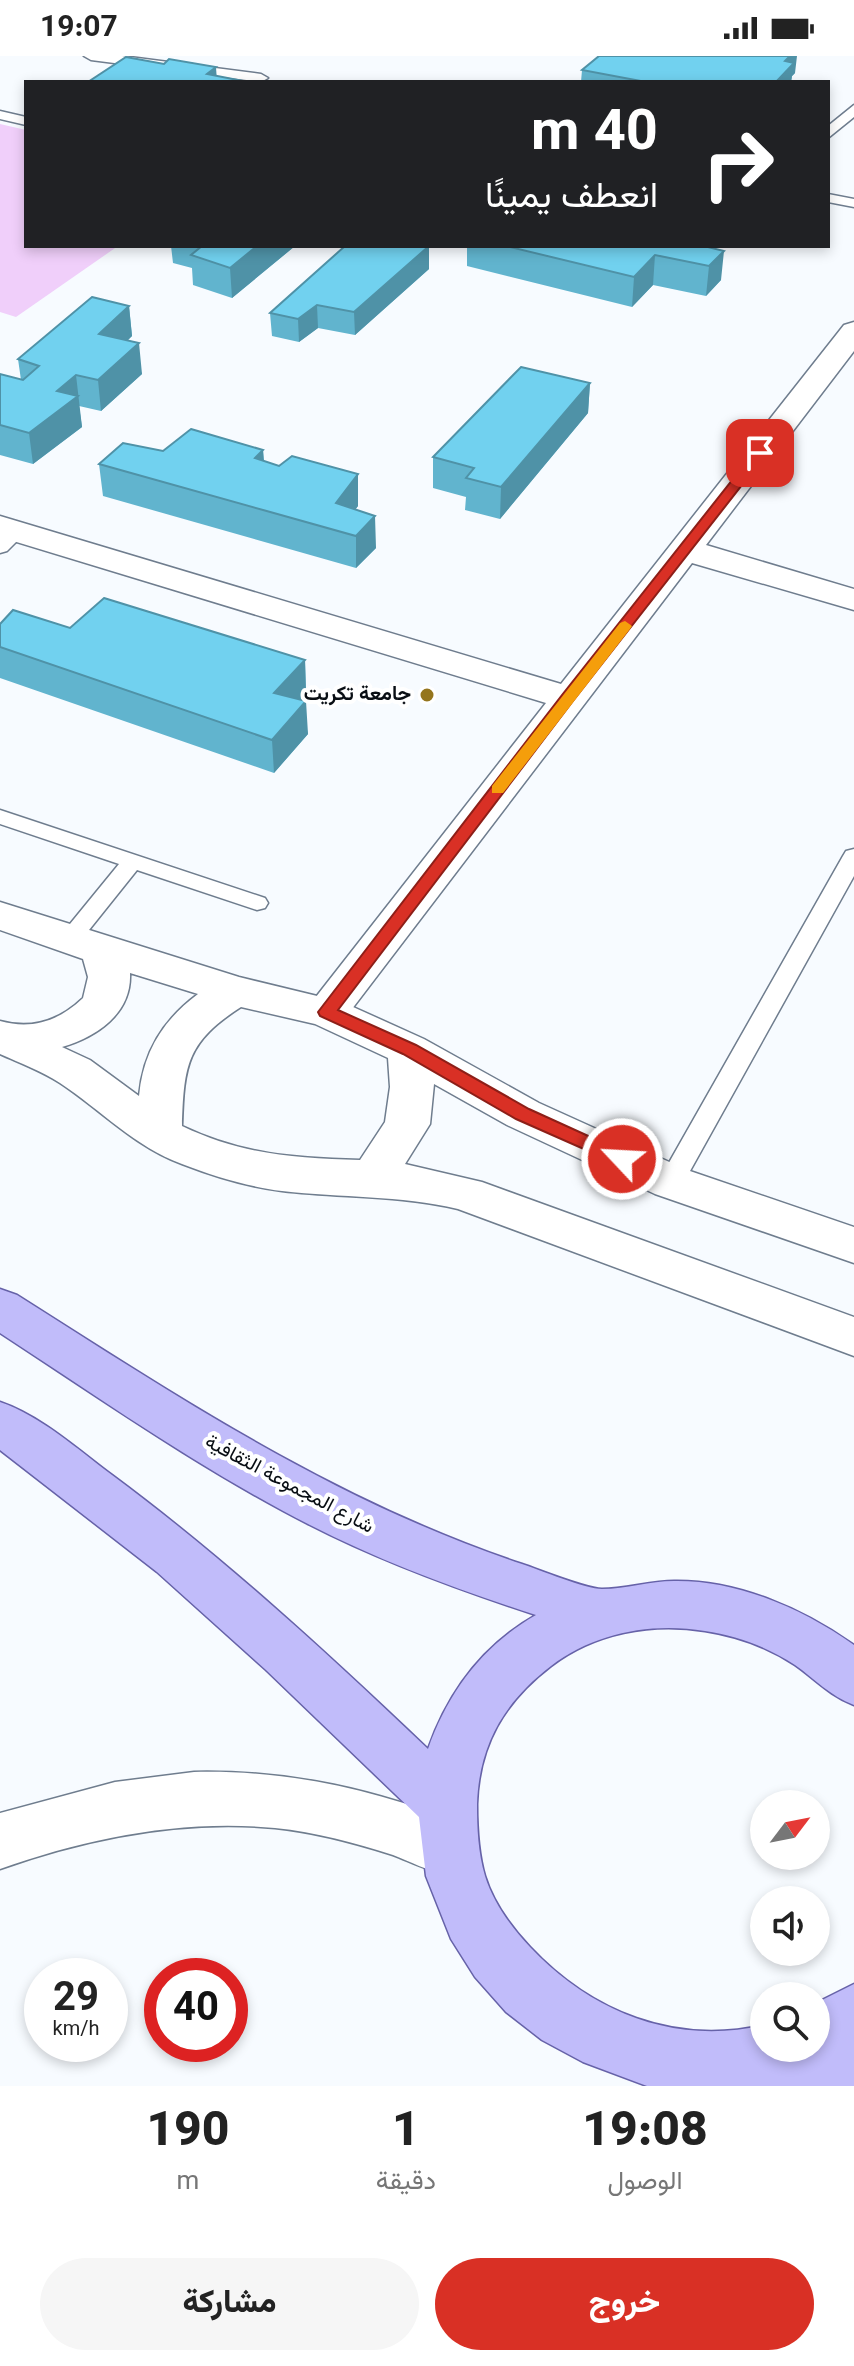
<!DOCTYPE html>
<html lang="ar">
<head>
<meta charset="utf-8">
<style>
  :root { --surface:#fff; --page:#f6f6f6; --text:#222; --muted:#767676; --accent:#d93025 }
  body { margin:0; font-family:Georgia,Vazirmatn,serif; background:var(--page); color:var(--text); direction:rtl; height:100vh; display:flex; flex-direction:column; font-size:30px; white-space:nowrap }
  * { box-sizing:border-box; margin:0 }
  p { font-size:26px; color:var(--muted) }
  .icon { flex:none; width:44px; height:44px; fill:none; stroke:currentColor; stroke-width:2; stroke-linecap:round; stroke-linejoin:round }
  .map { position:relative; height:2030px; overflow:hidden; direction:ltr }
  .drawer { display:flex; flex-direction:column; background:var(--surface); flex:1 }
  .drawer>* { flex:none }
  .guide { position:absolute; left:24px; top:24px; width:806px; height:168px; border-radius:0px; box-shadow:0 4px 12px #0003; direction:rtl; background:#202124; color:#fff; overflow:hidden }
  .needle { width:52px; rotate:58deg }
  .buttons { position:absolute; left:750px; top:1734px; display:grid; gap:16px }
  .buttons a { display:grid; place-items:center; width:80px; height:80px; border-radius:50%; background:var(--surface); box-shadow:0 4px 12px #0003; font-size:40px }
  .speed { position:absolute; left:24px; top:1902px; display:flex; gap:16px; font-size:40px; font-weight:700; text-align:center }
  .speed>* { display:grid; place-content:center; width:104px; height:104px; border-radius:50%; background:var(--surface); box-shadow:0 4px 12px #0003; line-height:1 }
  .speed small { font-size:20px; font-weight:400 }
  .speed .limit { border:12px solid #d22; background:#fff; color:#111 }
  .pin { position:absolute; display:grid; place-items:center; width:68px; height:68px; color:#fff; margin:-34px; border-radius:16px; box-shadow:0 4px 12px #0006 }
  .me { position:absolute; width:88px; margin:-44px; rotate:295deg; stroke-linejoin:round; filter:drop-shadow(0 0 6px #0008) }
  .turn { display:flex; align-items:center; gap:28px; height:168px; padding:0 40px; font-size:36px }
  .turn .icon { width:104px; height:104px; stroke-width:2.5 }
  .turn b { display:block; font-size:56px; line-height:68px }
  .eta { display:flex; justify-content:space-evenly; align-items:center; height:136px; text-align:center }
  .eta b { font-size:48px; font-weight:800; line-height:56px }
  .primary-button { display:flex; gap:16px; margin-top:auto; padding:16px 40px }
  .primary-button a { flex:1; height:92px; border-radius:48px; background:var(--accent); color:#fff; font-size:32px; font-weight:800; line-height:92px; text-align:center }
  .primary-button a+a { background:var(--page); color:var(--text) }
  .status { display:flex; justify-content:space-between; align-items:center; height:56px; padding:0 40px; background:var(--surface); direction:ltr }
  .status svg { height:22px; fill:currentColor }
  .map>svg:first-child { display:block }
</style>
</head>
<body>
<div class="status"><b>19:07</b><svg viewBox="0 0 49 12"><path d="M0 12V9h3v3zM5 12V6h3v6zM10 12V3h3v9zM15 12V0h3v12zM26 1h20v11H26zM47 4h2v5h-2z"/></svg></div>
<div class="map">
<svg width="854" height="2030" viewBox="0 0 854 2030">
  <rect width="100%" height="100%" fill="#f7fbff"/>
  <path fill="#f0cffa" d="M0,68L26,74V190H118L16,261L0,256Z"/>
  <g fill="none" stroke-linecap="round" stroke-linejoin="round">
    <g stroke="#6f7d8e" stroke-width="3">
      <path id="service" d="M84,0H122L261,18L268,22L261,26L91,4Z
        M854,49V61L828,82V70Z
        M0,55L26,61V69L0,63Z
        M828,138L854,143V151L828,146Z
        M18,470L27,475L7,495L0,497V481Z
        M0,754L265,842L268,847L265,852L257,854L137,814L77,889H61L58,884L61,879L119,808L0,768Z
        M854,793V820L680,1133L671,1135L662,1133L658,1126L662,1119L843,800L846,795Z"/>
    </g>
    <g stroke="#6f7d8e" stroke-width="3">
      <path id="minor" d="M854,266V295L706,489L854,533V554L692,507L342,966L327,971L312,966L306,956L312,946L546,647L0,481V460L561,628L844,269Z
        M194,1716C293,1714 376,1734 468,1770L477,1790L468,1810C461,1812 452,1818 445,1817C429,1816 409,1805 393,1799C355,1787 316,1776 275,1772C181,1763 88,1782 0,1813V1757L115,1726Z"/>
    </g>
    <g stroke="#6f7d8e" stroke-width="3">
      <path id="tertiary" d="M0,846L239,921L342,946L424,983L539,1047L687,1114L854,1171V1207L655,1138L507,1069L434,1028L430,1068L405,1108L482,1126L854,1261V1300L458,1153C399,1139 342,1142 282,1135C249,1131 213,1120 182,1108C135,1091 101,1054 60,1027C42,1015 20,1007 0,998V965C32,974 59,965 83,942L88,921L83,903L0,874ZM130,917L198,938C163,964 143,996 139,1040L90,1004L62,991C96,981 132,958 130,917ZM241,951L315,968L388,1002L390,1031L385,1066L360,1104C294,1102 243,1099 182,1070C184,1008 187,986 241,951Z"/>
    </g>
    <g stroke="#6662a8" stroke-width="3">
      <path id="primary" d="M0,1233L17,1239C181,1343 336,1446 522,1508C540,1514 586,1533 602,1533C626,1533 650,1525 674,1525C738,1524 803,1553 854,1589V1649C830,1640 815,1623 795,1609C768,1591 737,1580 705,1575C651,1566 594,1577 551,1610C504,1646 479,1689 477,1748C477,1772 478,1796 485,1820C493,1846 511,1871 530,1891C591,1956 675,1990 764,1969V1992H816V1947L854,1928V2030H647L583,2006L542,1984L506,1956L475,1921L451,1883L426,1820L419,1761L266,1614L157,1516L0,1394V1346C41,1360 77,1393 112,1419C224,1502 327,1597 428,1693C448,1636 483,1589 536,1559C459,1534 382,1506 310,1469C202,1414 101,1343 0,1277Z"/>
    </g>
    <use href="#service" fill="#fff" fill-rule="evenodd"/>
    <use href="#minor" fill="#fff" fill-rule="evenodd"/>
    <use href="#tertiary" fill="#fff" fill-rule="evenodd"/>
    <use href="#primary" fill="#c1bcfa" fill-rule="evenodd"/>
  </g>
  <path fill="#61b4ce" d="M582,14L795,17L792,20L791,26H581Z
    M171,190H295L232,242L193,229L192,212L173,207Z
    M429,190V213L355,279L318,272L299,286L272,280L270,257Z
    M467,190H704L721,224L706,240L653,229L632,251L467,210Z
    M129,250L132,280L127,285L142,318L101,355L79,350L82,371L33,408L0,399V318L21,324L18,303Z
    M590,327L588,357L500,463L465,454L466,441L433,432V401Z
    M263,394L264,405L358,450L355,453L376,492L356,512L103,440L99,408L163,395Z
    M0,568L70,572L305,604L306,637L300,643L308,678L274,717L0,622Z"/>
  <path fill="#4f92a7" d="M790,0H797L795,17L792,20L791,26H776L785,5Z
    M216,11L217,26L207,18Z
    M257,190H295L232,242L230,212Z
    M429,190V213L355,279L354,256Z
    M724,195L721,224L706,240L709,210Z
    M655,199L653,229L632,251L634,221Z
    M317,249L318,272L299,286L298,263Z
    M129,250L132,280L102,309L99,278Z
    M139,287L142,318L101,355L98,324Z
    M76,319L82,371L33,408L29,377L57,335Z
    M590,327L588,357L500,463L501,431Z
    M263,394L265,425L255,402Z
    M358,418V450L340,475L336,447Z
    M375,460L376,492L356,512V480Z
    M305,604L306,637L276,670L274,637Z
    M306,645L308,678L274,717L272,684Z"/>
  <path fill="#71d1ef" stroke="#4f92a7" stroke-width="2" d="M599,0H790L785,5L794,7L776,26H646L582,14Z
    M126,1L164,8L169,3L216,11L207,18L248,26H88Z
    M202,190H257L230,212L191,199Z
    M345,190H429L354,256L317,249L298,263L270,257Z
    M506,190H704L724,195L709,210L655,199L634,221Z
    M92,241L129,250L99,278L139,287L98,324L76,319L57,335L78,340L29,377L0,369V318L23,324L39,310L18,303Z
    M521,311L590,327L501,431L466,422L474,412L433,401Z
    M191,373L263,394L255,402L279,410L292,400L358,418L336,447L375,460L356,480L99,408L123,387L163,395Z
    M104,542L305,604L274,637L306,645L272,684L0,591V568L13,554L70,572Z"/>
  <path fill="#d93025" stroke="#8d1f18" stroke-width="2" d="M756,394L767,397L573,645L338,954L416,989L529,1053L628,1098L631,1103L628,1108L622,1110L516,1063L403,998L320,960L318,956L562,639Z"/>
  <path fill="#f59e0b" d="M625,565L632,570L630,573L503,737H492V730L620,567Z"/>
  <circle fill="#94751d" stroke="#fff" stroke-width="3" cx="427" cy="639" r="8"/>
  <g text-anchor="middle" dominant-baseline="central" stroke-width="8" stroke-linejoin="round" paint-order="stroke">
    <g font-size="20" font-weight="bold" fill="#090e14" stroke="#fff" text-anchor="end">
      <text x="411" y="639">جامعة تكريت</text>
    </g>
    <g font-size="20" fill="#090e14" stroke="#fff">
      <text transform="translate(289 1429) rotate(28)">شارع المجموعة الثقافية</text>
    </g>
  </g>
</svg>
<div class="buttons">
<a><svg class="needle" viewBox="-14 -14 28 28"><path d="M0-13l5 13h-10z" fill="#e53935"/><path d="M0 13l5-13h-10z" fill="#767676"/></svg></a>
<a><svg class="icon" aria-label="sound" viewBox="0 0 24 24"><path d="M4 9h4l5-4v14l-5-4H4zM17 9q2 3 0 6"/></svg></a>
<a><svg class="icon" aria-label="search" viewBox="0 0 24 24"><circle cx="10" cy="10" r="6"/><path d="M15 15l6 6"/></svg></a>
</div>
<div class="speed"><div>29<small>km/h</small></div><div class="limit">40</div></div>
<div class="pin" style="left:760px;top:397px;background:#d93025"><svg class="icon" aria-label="arrive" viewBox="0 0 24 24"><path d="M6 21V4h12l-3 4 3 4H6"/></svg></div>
<svg class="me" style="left:622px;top:1103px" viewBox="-20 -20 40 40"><circle r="17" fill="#d93025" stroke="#fff" stroke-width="3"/><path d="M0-11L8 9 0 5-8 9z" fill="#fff"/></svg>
<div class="guide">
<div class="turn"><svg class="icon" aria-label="right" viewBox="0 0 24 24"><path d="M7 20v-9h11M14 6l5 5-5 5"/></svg><div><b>40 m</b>انعطف يمينًا</div></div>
</div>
</div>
<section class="drawer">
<div class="eta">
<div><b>19:08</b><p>الوصول</p></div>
<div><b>1</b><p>دقيقة</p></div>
<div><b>190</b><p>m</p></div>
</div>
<div class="primary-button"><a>خروج</a><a>مشاركة</a></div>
</section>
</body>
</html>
